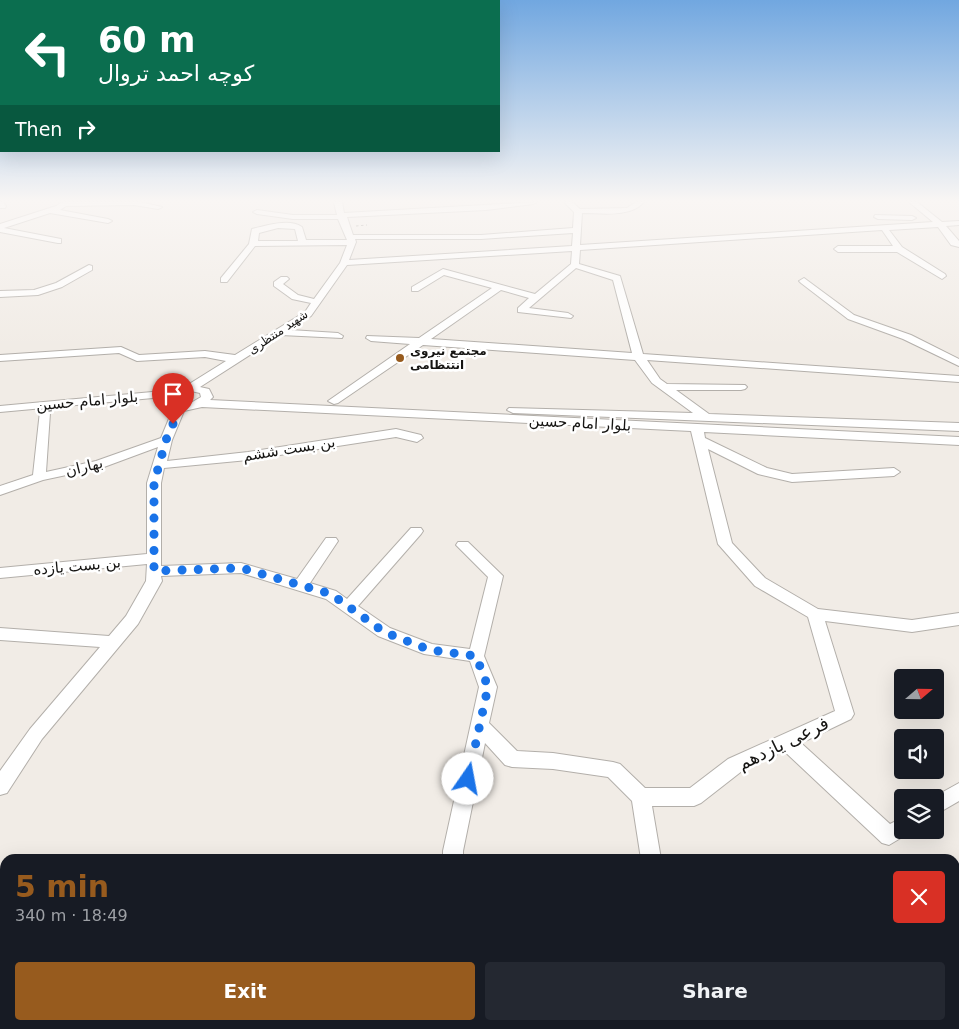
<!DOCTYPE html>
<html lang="en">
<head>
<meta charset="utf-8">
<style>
  :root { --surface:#171b24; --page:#242831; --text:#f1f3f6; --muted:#9ea1a6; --accent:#975b1e }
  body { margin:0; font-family:"DejaVu Sans","Noto Sans Arabic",sans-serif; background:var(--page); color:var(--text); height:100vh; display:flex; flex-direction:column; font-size:19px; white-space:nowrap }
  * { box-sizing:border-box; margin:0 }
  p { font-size:16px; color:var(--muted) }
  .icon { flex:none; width:28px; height:28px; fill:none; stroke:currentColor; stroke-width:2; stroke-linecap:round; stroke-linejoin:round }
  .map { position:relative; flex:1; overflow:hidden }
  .drawer { position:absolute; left:0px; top:854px; width:960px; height:176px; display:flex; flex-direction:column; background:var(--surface); border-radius:15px 15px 0 0; box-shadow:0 5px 20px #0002 }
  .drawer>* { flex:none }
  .guide { position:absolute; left:0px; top:0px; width:500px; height:152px; box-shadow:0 5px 20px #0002; background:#0b6e4f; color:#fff; overflow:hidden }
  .needle { width:32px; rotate:70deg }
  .buttons { position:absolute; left:894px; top:669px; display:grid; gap:10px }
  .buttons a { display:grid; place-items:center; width:50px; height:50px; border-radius:5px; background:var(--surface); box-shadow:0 5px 20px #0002; font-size:25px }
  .pin { position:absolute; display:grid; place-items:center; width:42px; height:42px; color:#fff; margin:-51px -21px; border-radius:50% 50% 50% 0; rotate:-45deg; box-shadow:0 0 5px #0007 }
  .pin .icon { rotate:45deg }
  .me { position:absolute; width:55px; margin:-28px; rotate:12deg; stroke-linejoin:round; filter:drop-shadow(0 0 4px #0008) }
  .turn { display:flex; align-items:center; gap:18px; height:105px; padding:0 15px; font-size:22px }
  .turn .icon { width:65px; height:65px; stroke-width:2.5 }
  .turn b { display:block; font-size:35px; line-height:42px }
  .then { display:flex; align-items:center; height:48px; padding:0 15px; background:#0003; gap:10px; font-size:19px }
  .round { display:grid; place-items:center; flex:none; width:52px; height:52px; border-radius:5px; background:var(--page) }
  .overview { display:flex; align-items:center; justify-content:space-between; height:85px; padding:0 15px }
  h1 { font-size:30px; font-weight:600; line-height:38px; color:var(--accent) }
  .primary-button { display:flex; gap:10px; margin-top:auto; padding:10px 15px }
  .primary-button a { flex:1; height:58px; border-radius:5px; background:var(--accent); color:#fff; font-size:20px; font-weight:600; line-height:58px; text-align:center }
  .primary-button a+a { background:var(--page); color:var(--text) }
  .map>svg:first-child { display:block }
</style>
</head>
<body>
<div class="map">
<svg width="959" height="1029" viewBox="0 0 959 1029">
  <rect width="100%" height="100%" fill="#f1ece6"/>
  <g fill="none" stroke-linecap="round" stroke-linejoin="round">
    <g stroke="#b3afaa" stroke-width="2">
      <path id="minor" d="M0,202H3L6,206L5,208H0Z
        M63,202H140L162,207L158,209L134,205L66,206L60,210L108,219L112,221L108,223L50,213L4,228L61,239V243H58L0,232V224L56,206Z
        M334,202H342L344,213L537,202L533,204L486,210L347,217L353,235H481L573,228L574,212L564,202H572L580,209L627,208L636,202H644C630,218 601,213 582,213L580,245L933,222L909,202H917L942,222L959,221V225L946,226L959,241V247L951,245L938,227L889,230L902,247L945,274L946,276L942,279L897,252H838L834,249L838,246H893L882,230L580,250L579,264L620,276L643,354L959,376V382L647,360L660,379L667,384L745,385L747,387L745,389L741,390H676L709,414L959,423V431L513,413L507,410L509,408L693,413L652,383L635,360L423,345L338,403L334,404L328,401L410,344L371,341L366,338L367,336L419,338L492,288L444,275L418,291H412V287L443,269L535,294L571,264L572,251L347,265L311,316L290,330L338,333L343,336L342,338L281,335L200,387L209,389L213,397L210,400L959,437V445L704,432L705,438L767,468L792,474L894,468L900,472L894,476L792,482L758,474L708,449L732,543L765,578L818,609L912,620L959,613V625L912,632L825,621L854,714L851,719L801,743L890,824L902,818V830H911L909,833L889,845L882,843L784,751L742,771L701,803L694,806H652L661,859H641L632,801L608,777L553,769L512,767L505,765L485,743L463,851V859H443V851L479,687L470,661L424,654L378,636L326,599L241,573L161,576L162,581L138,624L42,739L7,793L0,795V771L30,729L100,647L0,640V628L109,636L126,616L146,581L147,564L0,578V568L147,554V483L158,447L104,467L43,480L0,495V486L33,475L40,411L44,409L50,413L46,472L96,461L161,438L173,409L165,405L164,397L0,412V406L174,390L186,386L226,361L205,357L137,361L119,353L0,361V355L121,347L139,355L205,351L235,355L305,312L311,303L292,299L274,286V282L281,277H287L289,279L283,284L298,295L314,299L340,263L347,245L255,246L227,282H221V278L249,244L252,229C266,226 289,218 302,227L306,240H347L338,219H293L257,214L253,212L257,210L293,215H337ZM278,228L295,229L298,241H258L259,233ZM573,233L572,246L349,260L356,242L355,239H481ZM576,268L613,280L632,353L431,339L501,290L529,298L518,308V312L571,318L573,316L568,313L529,308ZM191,391L200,393L201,397L189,404L175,401L179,395ZM202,407L691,431L718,544L755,586L808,617L835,711L728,759L690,788H645L620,764L613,762L553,753L517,751L489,723L497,687L484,656L503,576L468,542H458L456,545L488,577L470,649L432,644L390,628L358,606L421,534L423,531L421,528H411L347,599L336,591L310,583L338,541L336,538H326L297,579L241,563L161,566V483L164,468L248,460L396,437L417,442L423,438L421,435L396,429L248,452L167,461L172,440L184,411Z
        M875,215L912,216L916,218L912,220L878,219L874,217Z
        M89,265L92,266V270L62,287L38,295L0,297V291L34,290L56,283Z
        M804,278L854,315L911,335L959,359V366L903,339L848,319L801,283L799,281Z
        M959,783V801L935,815V798H932Z
        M5,1009V1025H15L14,1029H0V1011Z
        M668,1025H692V1029H668Z"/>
    </g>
    <path stroke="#898681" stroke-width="1" stroke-dasharray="2.5 2.5" stroke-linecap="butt" d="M356,226L367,225"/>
    <use href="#minor" fill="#fff" fill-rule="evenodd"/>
  </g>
  <linearGradient id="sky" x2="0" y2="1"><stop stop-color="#71a7e0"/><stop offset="0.58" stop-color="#f9f6f4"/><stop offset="1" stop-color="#f9f6f4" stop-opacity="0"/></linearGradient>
  <rect width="959" height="346" fill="url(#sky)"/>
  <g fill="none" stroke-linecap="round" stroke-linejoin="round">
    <path stroke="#1a73e8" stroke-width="9" stroke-dasharray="0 16.2" d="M173,424L166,440L154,483V571L241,568L331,594L384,632L430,650L476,656L488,687L468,779"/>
  </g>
  <circle fill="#975b1e" stroke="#fff" stroke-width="2" cx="400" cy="358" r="5"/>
  <g text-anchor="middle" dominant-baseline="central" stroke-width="5" stroke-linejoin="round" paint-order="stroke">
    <g font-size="12" fill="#161513" stroke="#fff">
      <text transform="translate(278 332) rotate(-34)">شهید منتظری</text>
    </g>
    <g font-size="12" font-weight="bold" fill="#161513" stroke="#fff" text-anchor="start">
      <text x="410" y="351">مجتمع نیروی<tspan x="410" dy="14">انتتظامی</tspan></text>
    </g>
    <g font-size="15" fill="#161513" stroke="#fff">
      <text transform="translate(87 401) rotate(-5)">بلوار امام حسین</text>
      <text transform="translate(580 423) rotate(3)">بلوار امام حسین</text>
      <text transform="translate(289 449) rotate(-9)">بن بست ششم</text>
      <text transform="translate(84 467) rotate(-14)">بهاران</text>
      <text transform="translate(77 566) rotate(-5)">بن بست یازده</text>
    </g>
    <g font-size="18" fill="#161513" stroke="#fff">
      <text transform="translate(783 743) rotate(-26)">فرعی یازدهم</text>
    </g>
  </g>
</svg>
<div class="buttons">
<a><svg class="needle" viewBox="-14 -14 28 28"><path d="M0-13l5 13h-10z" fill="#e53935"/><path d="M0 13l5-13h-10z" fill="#9ea1a6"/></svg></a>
<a><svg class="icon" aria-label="sound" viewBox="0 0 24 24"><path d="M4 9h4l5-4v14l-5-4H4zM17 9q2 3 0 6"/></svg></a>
<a><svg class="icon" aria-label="layers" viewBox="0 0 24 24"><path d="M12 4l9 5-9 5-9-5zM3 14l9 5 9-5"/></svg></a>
</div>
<div class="pin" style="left:173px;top:424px;background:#d93025"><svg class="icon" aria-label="arrive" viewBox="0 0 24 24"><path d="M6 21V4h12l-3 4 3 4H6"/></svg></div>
<svg class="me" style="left:468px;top:779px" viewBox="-20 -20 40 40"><circle r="19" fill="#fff"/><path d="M0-13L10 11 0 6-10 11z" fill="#1a73e8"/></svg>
<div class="guide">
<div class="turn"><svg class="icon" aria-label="left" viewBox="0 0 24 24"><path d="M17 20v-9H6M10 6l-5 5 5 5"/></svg><div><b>60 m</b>کوچه احمد تروال</div></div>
<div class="then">Then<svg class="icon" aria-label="right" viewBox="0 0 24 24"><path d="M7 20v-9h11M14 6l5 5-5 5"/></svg></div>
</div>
<section class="drawer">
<div class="overview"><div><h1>5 min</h1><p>340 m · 18:49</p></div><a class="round" style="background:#d93025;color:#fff"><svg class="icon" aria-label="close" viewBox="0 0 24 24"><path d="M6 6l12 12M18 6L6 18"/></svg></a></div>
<div class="primary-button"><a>Exit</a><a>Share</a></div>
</section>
</div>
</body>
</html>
